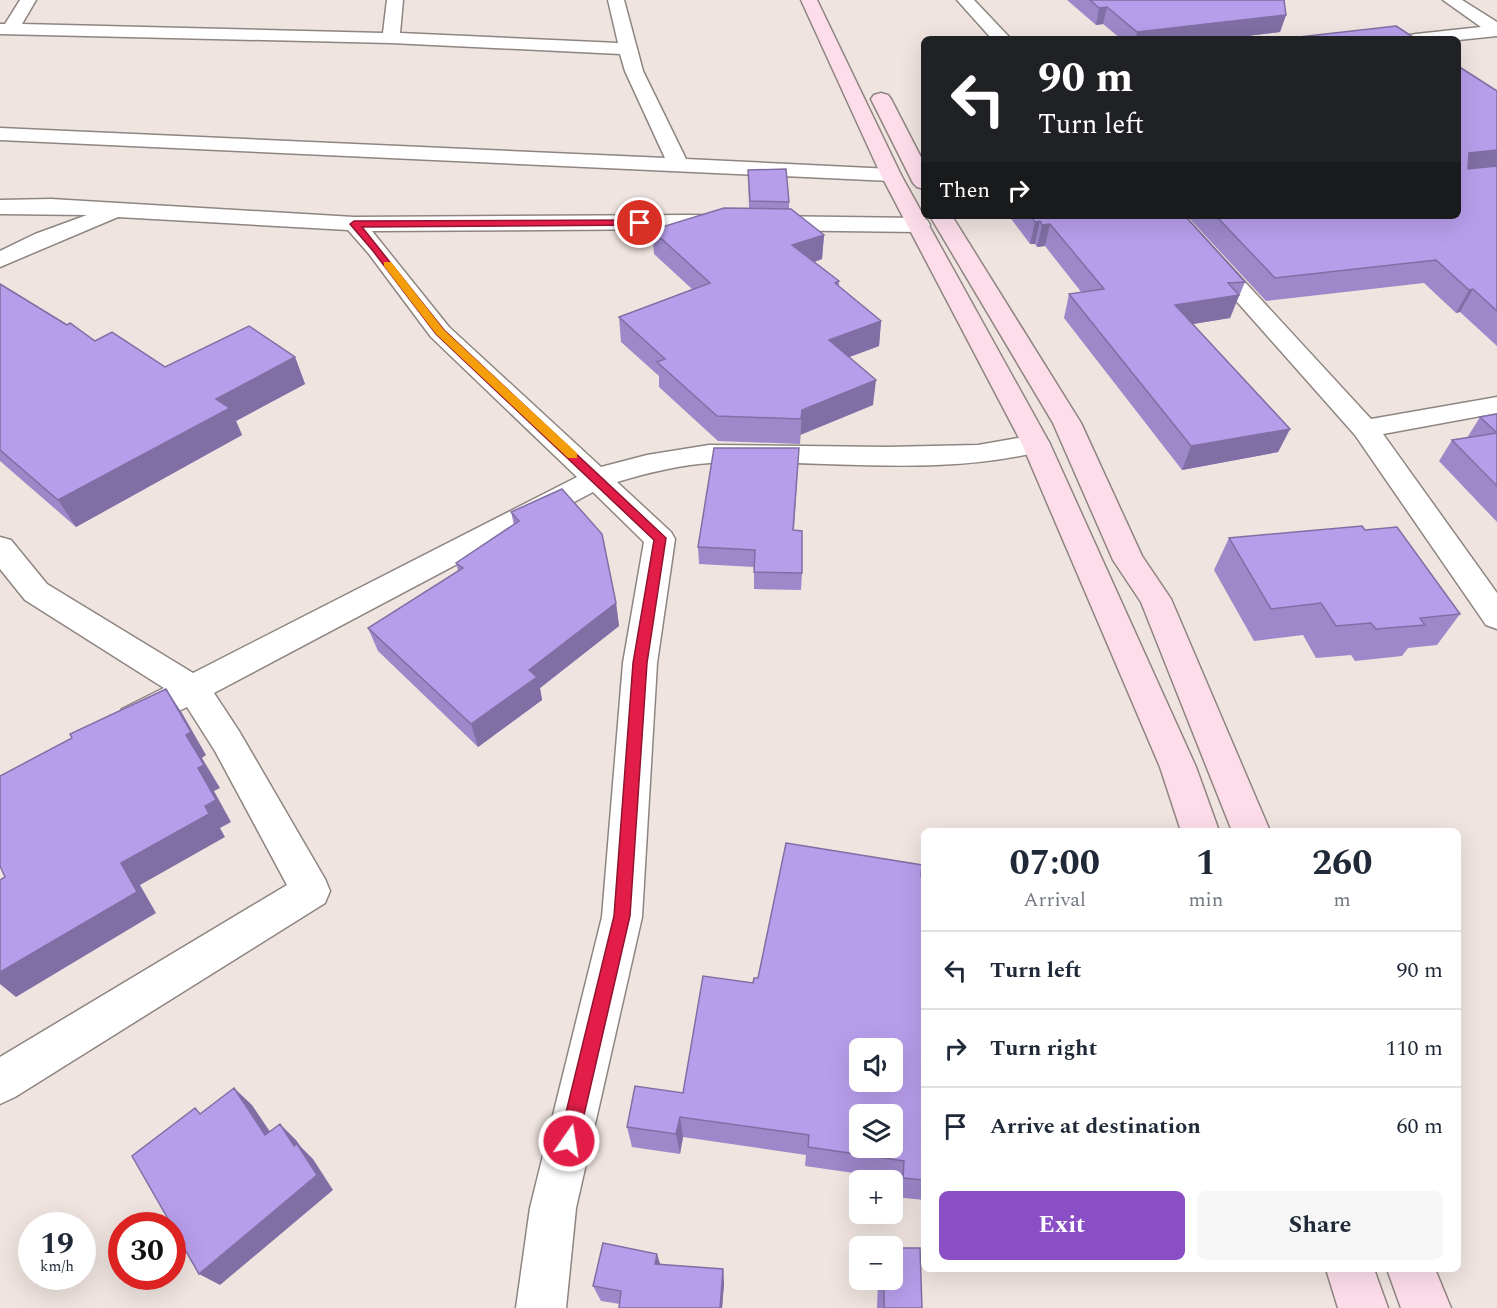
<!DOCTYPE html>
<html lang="en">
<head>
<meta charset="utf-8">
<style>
  :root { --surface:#fff; --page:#f6f6f7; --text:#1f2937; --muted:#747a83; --line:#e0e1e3; --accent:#8a4ec5 }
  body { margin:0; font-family:Spectral,serif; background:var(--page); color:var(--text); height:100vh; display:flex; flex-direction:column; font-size:22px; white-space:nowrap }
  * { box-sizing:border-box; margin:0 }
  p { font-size:20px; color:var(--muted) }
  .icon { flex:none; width:33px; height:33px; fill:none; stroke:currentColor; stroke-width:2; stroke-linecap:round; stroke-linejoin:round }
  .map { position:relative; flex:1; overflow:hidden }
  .drawer { position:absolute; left:921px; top:828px; width:540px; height:444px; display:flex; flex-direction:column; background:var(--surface); border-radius:9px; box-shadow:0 6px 24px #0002 }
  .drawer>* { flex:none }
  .hud { position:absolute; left:921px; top:36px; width:540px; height:183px; border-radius:9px; box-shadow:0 6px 24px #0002; background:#202124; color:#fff; overflow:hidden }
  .controls { position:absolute; left:849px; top:1038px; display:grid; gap:12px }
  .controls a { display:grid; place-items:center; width:54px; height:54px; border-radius:9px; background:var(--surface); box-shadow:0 6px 24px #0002; font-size:30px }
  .speed { position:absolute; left:18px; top:1212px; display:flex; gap:12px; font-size:30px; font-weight:700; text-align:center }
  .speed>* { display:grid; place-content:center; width:78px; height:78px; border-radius:50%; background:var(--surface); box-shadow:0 6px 24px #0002; line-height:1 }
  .speed small { font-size:15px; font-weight:400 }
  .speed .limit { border:9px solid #d22; background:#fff; color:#111 }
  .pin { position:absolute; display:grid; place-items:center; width:51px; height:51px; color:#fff; margin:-26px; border:3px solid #fff; border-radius:50%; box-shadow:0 2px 6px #0007 }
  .me { position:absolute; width:66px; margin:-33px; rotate:13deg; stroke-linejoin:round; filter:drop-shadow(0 0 4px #0008) }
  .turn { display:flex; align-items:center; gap:21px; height:126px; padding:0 18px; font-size:27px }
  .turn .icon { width:78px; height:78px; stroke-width:2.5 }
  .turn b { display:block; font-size:42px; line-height:51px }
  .then { display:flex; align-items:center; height:57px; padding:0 18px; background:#0003; gap:12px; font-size:22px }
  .eta { display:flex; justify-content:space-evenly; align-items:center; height:102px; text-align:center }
  .eta b { font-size:36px; font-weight:700; line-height:42px }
  .button { display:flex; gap:12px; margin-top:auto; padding:12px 18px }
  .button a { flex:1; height:69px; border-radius:9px; background:var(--accent); color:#fff; font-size:24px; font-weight:700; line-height:69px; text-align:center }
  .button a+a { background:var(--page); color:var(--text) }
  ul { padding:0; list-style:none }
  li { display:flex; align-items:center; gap:18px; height:78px; padding:0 18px; border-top:2px solid var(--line) }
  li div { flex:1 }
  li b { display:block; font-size:22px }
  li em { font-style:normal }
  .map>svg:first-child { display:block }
</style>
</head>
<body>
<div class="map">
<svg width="1497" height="1308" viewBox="0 0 1497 1308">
  <rect width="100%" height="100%" fill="#efe4df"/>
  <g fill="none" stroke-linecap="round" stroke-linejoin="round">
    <g stroke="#8e8580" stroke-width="3">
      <path id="minor" d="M20,0H36L22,24L383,33L387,0H403L400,33L618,43L608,0H624L643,71L686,159L891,169L898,171L901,175L898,179L891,181L0,140V128L665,158L625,71L620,54L391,43L0,34V24H5Z
        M957,0H974L1011,39H992Z
        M1443,0H1462L1497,22V36L1458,40L1407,39L1410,35L1416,34L1481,27Z
        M51,199L354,217L688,215L919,218L927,220L930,225L927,230L919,232L688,229L372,231L449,327L601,467L647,455L709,445L887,447L978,445L1036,435L1046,438L1050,444L1046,450C937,479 822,458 710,463C679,465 647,473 617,482L671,532L675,539L657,663L642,917L576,1208L566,1308H516L530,1208L602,917L623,663L644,542L593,492L214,693L239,731L325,879L330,891L325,903L15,1097L0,1104V1057L287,885L215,751L187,707L134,733L122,729L117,719L122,709L164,688L25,600L0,569V537L11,540L47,584L193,673L577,477L431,337L369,254L348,230L118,217L0,267V251L35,234L87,215L0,214V200Z
        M1161,216H1184L1371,419L1497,397V413L1383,434L1497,593V629L1486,625L1355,435Z"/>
    </g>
    <g stroke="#8e8580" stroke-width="3">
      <path id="secondary" d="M801,0H817L901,175L1050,444L1196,767L1219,831H1181L1160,767L1022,444L881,175Z
        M881,93L888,95L891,99L924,163V189L917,187L913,183L871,99L874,95Z
        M930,216H952L1081,423L1142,556L1171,599L1270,831H1232L1141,602L1113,560L1053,423Z
        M1326,1269H1374L1388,1308H1338Z
        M1387,1269H1435L1451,1308H1401Z"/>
    </g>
    <use href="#minor" fill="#fff" fill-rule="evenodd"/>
    <use href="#secondary" fill="#feddeb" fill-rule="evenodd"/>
  </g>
  <path fill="#9d88ca" d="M1067,0H1284L1286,15L1280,32L1222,39H1121L1103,24L1096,25Z
    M1497,91V346L1460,312L1456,313L1424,283L1266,301L1187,216H1458Z
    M748,170L789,202V209L824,235L822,259L814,262L839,281V286L881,321L879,346L849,357L873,405L800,435V444L718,441L659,387V376L621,342L619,317L692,289L654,254L652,230L749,208Z
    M1009,216H1185L1245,282L1230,318L1193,324L1290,429L1278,452L1182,470L1064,318L1069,294L1082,293L1045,246L1037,247L1035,244H1030Z
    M0,284L67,325L95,341L165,367L295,357L305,384L236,421L242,435L76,527L0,461Z
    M1497,414V522L1439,461L1452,440L1467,438L1480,417Z
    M798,465L794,530L802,573L801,590L754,589V567L699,564L698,547Z
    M511,512L616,603L619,626L540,688L542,700L478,747L378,651L368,628L458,571L456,563L514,525Z
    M1365,530L1460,614L1437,645L1408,648L1402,656L1355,661L1351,655L1316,658L1303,635L1254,641L1214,570L1229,538Z
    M921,876H924V1200L895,1197L896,1179L805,1166L806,1155L683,1137L680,1154L632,1147L627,1127L683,1093L753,983L758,978Z
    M660,1265L723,1269L724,1284L722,1308H619L620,1304L601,1301L593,1286Z
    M878,1280H892L922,1308H877Z"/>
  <path fill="#806fa4" d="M1107,7L1103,24L1096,25L1099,8Z
    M1286,15L1280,32L1222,39H1136L1137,32Z
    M1497,150V170L1458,175L1469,153Z
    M1040,221L1035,244H1030L1035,222Z
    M1050,224L1045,246L1037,247L1042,225Z
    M824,235L822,259L791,270L792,245Z
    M1473,289L1460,312L1456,313L1469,290Z
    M1239,295L1230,318L1168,328L1175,305Z
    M881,321L879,346L828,365L829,340Z
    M295,357L305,384L236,421L242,435L76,527L58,500L216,399Z
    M876,380L873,405L800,435V444L802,410Z
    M1290,429L1278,452L1182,470L1191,446Z
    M616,603L619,626L540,688L542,700L478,747L471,724L529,670Z
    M166,689L182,713L206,755L202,758L220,788L214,791L231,822L220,828L225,837L140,885L156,913L16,997L0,984V972L121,863L205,806L198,768L186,735Z
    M234,1088L252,1105L283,1151L265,1135Z
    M680,1117L683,1137L680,1154L676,1134Z
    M280,1124L296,1140L301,1147L313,1159L333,1190L220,1285L199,1274L294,1146Z
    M657,1254L662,1270L655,1264Z
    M723,1269L724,1284L722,1308H720Z"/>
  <path fill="#b79eeb" stroke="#806fa4" stroke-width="1.5" fill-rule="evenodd" d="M1090,0H1284L1286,15L1137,32L1107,7L1099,8Z
    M1396,26L1416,39H1303L1299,37Z
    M1458,66L1497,91V150L1469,153L1468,169L1497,166V311L1473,289L1469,290L1436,260L1275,278L1216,216H1458Z
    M786,169L789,202L750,201L748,170Z
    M724,208L791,209L824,235L792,245L839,281L835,283L881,321L829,340L876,380L802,410L801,419L717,416L657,362L665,359L619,317L710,283L652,230Z
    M1031,216H1185L1245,282L1228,283L1239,295L1175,305L1290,429L1191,446L1069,294L1104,289L1050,224L1042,225L1040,221L1035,222Z
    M0,284L67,325L70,323L95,341L112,332L165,367L249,326L295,357L216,399L230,408L58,500L0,450Z
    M1497,414V486L1452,440L1497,433L1480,417Z
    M714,448H799L793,530L802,531V573L754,572L755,550L698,547Z
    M562,489L602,534L616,603L529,670L537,677L471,724L368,628L463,568L456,563L519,521L511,512Z
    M1362,526L1365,530L1397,527L1460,614L1420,618L1425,625L1376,629L1371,623L1336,626L1321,603L1271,609L1229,538Z
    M166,689L191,732L186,735L204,765L198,768L216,800L205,806L209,814L121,863L137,892L0,972V880L5,877L0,866V776L72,738L70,734Z
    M786,843L922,865L921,876H924V1180L903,1178L904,1161L808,1147L809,1135L680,1117L676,1134L627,1127L635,1086L683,1093L703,976L753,983L754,978H758ZM860,1048H892V1082H860ZM860,1114H892V1148H860Z
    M234,1088L265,1135L280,1124L294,1146L297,1144L317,1175L199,1274L172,1227V1226L132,1156L195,1108L200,1114Z
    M603,1243L657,1254L655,1264L723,1269L720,1308H619L621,1291L593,1286Z
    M892,1248H920L922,1308H884V1280H892Z"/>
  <path fill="#e11d48" stroke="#92132f" stroke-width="1.5" d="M640,220L644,221V225L362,227L444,330L666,538L647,663L630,916L578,1141L575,1147L569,1150L562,1147L559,1141L614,916L633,663L654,540L436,334L373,251L350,224L354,221Z"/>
  <path fill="#f59e0b" d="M384,262H391L444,330L577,453V458H568L436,334L384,266Z"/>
</svg>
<div class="controls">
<a><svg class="icon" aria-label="sound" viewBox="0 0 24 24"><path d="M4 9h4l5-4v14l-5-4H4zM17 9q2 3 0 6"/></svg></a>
<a><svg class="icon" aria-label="layers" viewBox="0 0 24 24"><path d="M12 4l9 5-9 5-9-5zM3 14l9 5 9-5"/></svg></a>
<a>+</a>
<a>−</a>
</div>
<div class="speed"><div>19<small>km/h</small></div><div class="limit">30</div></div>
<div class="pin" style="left:640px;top:223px;background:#d93025"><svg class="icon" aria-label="arrive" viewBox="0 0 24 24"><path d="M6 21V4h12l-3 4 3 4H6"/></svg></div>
<svg class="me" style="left:569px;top:1141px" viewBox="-20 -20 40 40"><circle r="17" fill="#e11d48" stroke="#fff" stroke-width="3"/><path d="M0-11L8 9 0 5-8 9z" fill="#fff"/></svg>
<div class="hud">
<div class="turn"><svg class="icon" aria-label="left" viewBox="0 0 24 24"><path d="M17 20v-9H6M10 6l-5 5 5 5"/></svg><div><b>90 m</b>Turn left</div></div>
<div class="then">Then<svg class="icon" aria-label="right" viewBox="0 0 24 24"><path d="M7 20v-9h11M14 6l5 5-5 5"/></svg></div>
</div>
<section class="drawer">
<div class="eta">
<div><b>07:00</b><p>Arrival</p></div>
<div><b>1</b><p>min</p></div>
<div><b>260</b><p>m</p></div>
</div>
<ul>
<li><svg class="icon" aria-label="left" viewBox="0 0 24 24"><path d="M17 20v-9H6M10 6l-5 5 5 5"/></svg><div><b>Turn left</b></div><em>90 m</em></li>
<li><svg class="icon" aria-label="right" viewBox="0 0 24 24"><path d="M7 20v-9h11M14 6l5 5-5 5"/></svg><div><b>Turn right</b></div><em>110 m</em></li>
<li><svg class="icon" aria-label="arrive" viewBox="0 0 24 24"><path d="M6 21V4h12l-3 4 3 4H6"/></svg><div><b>Arrive at destination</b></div><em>60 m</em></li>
</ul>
<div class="button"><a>Exit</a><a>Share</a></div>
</section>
</div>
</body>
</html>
